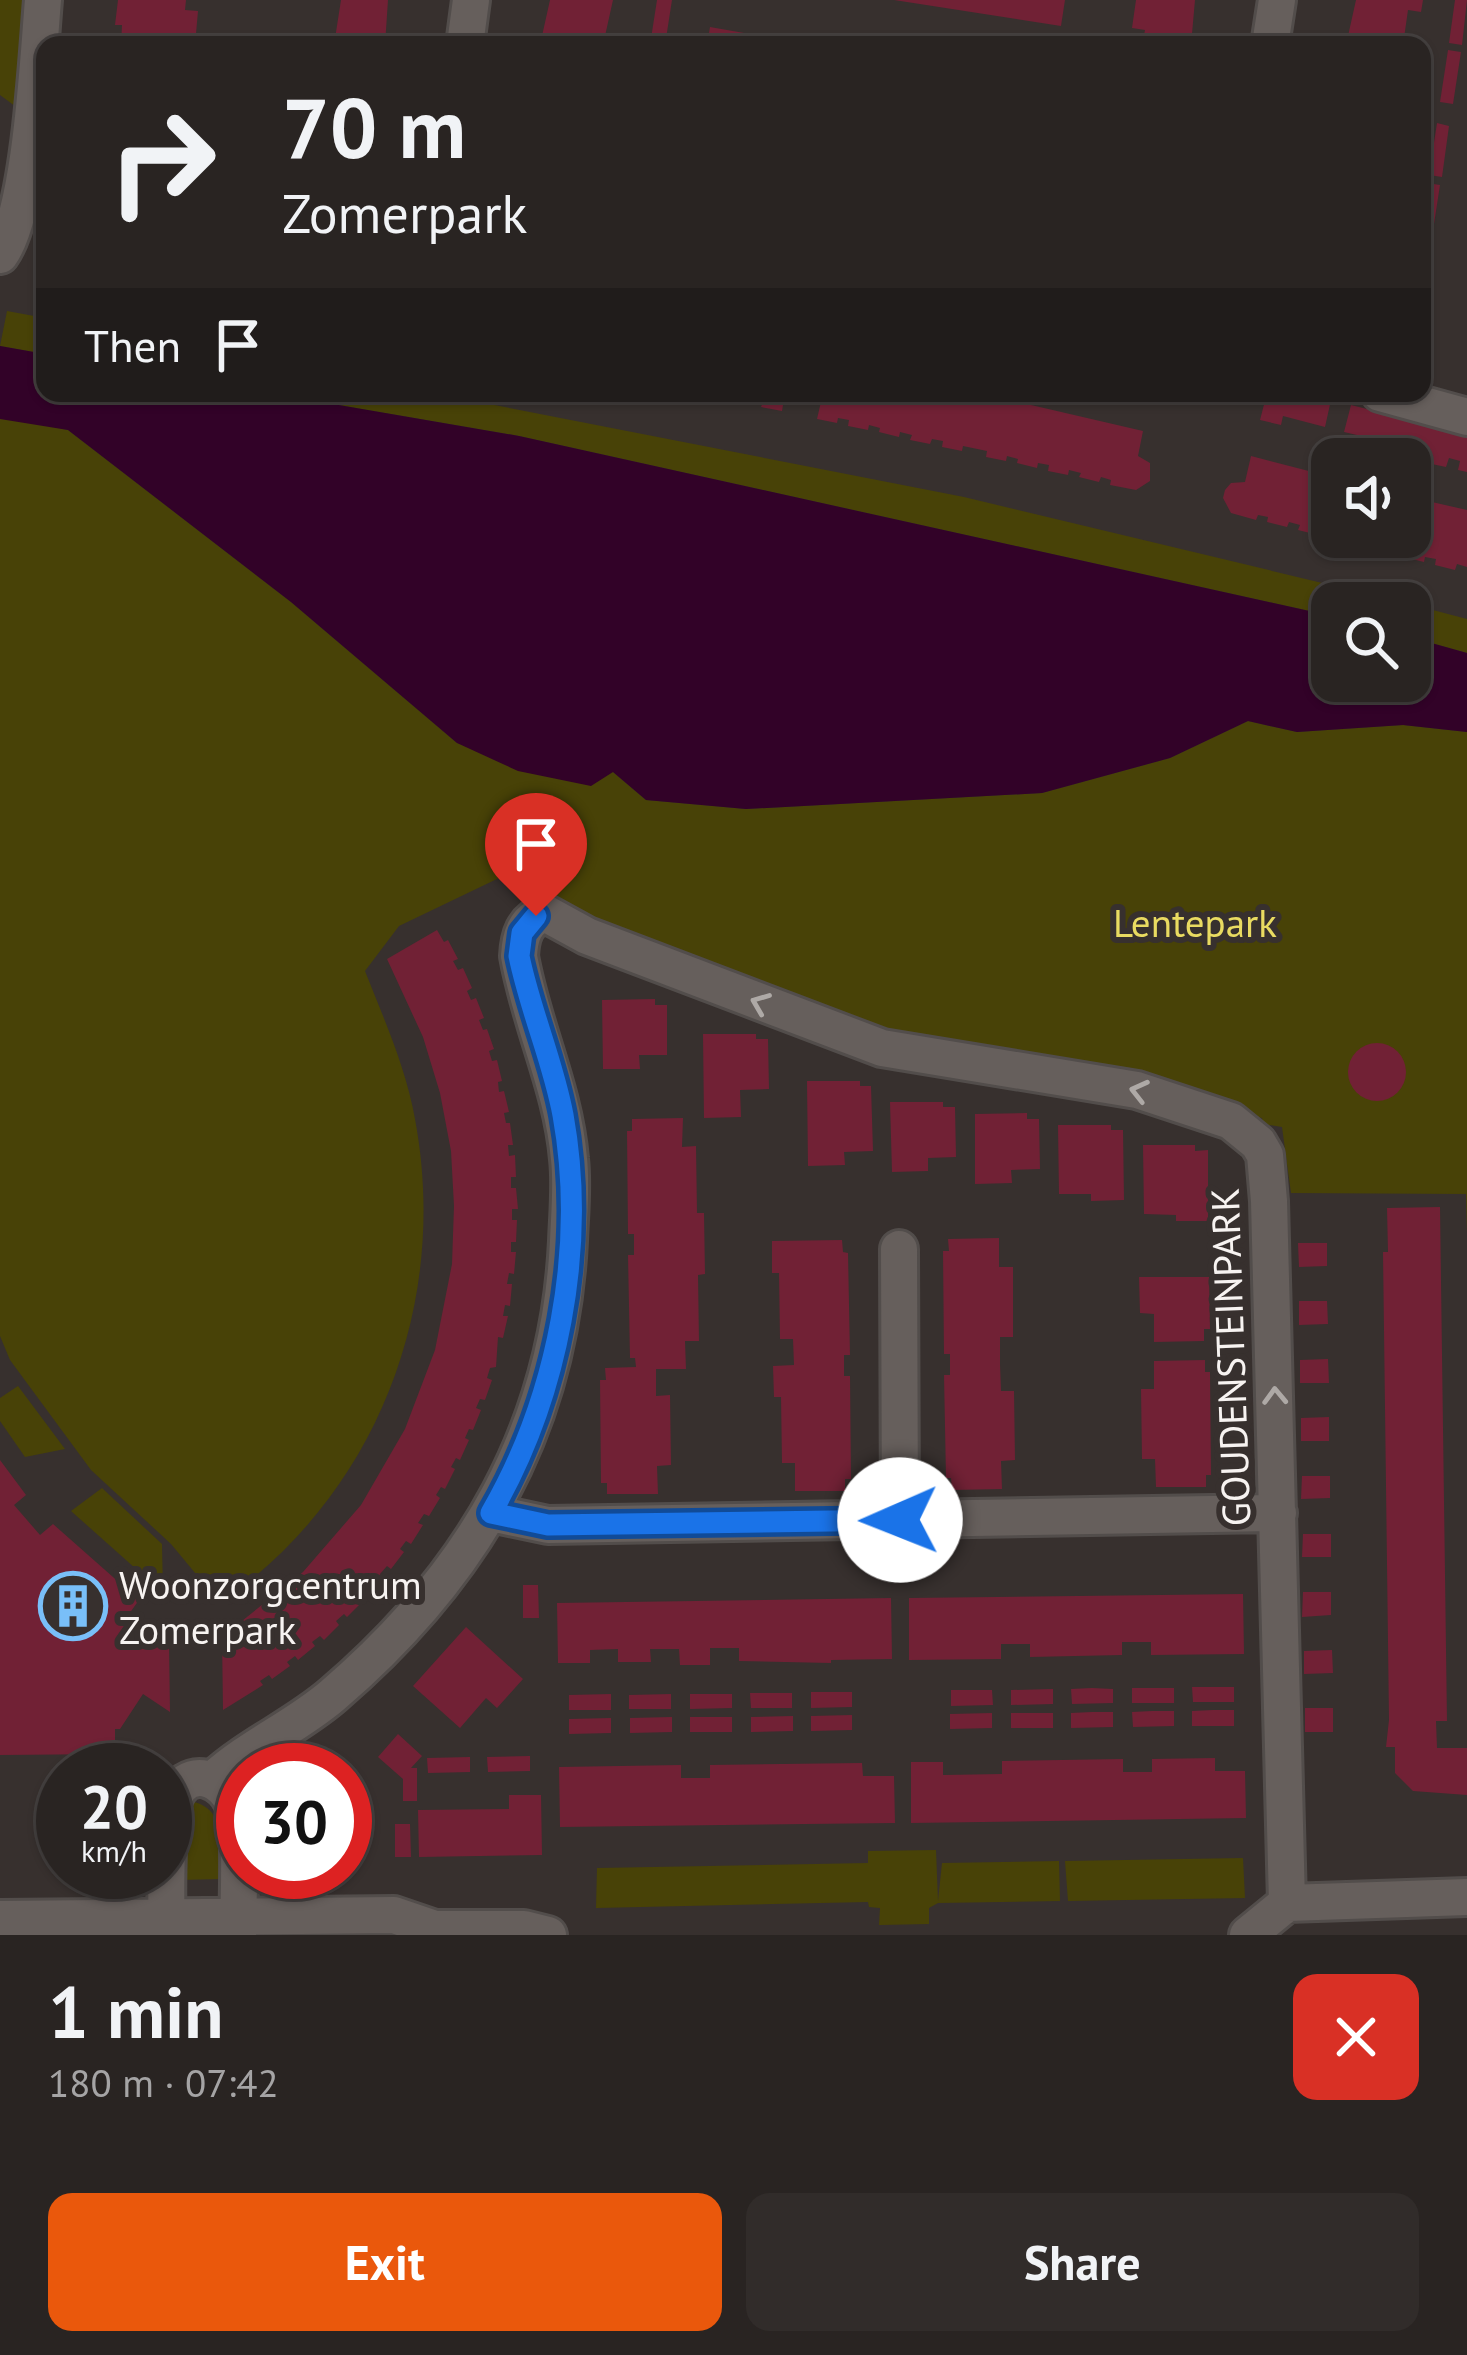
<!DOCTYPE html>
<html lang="en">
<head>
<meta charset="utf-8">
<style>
  :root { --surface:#292422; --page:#312c2a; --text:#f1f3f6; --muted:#a5a4a5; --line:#454140; --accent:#ea580c }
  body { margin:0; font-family:"PT Sans",sans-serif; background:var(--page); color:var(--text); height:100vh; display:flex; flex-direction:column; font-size:45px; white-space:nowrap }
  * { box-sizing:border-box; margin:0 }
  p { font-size:39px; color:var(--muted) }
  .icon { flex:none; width:66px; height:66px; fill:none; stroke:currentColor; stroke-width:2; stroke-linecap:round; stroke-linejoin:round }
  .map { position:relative; height:1935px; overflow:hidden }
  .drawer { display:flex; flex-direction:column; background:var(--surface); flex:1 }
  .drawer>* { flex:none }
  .guide { position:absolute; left:36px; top:36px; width:1395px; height:366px; border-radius:24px; box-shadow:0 3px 9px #0004,0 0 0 3px var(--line); background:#292422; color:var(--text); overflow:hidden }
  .tools { position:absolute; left:1311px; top:438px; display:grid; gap:24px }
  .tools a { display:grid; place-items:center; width:120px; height:120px; border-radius:24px; background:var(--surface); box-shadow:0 3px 9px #0004,0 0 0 3px var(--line); font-size:60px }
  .speed { position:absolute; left:36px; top:1743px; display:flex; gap:24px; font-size:60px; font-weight:700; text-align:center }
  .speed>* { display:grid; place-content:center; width:156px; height:156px; border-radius:50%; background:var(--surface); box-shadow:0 3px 9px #0004,0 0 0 3px var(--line); line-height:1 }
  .speed small { font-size:30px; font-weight:400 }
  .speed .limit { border:18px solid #d22; background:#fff; color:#111 }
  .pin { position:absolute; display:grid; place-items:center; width:102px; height:102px; color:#fff; margin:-123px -51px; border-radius:50% 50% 50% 0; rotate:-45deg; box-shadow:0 0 12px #0007 }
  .pin .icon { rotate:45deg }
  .me { position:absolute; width:132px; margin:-66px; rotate:269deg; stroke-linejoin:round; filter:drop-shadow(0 0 9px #0008) }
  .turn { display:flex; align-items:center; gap:42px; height:252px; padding:0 48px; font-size:54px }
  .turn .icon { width:156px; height:156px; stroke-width:2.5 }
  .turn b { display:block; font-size:84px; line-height:102px }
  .then { display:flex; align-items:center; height:114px; padding:0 48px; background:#0003; gap:24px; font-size:45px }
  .round { display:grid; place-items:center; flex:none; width:126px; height:126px; border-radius:24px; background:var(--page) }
  .headline { display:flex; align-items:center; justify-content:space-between; height:204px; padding:0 48px }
  h1 { font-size:72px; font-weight:700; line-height:90px }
  .button { display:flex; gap:24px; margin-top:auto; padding:24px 48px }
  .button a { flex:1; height:138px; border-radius:24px; background:var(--accent); color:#fff; font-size:48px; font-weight:700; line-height:138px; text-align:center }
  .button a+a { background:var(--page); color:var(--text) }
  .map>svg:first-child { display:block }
</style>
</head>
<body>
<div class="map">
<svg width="1467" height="1935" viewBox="0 0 1467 1935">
  <rect width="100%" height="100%" fill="#37302e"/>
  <path fill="#484207" d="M0,0H29L19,109L0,95Z
    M7,311L45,318V354L0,346Z
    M269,393H433L964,497L1406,603H1332V616L519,436Z
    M0,415L68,430L291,602L457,743L613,772L646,800L746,809L1042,793L1170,758L1248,721L1297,732L1403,725L1467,732V1233L1466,1194L1291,1193L1282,1127L1263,1124L1262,1118L842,1026L681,961L499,878L399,926L365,971C384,1019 406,1068 415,1119C450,1305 376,1496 220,1603L171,1544L91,1470L10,1360L0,1336Z
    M1410,604L1467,619V653L1410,637Z
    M18,1386L65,1449L25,1457L0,1421V1398Z
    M102,1488L162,1544L163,1593L71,1511Z
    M194,1802C228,1810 220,1851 221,1879L180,1880L189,1805Z
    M936,1850L938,1901L942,1863L1059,1861L1060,1901L938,1903L929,1908V1924L879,1925L880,1908L869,1907L868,1902L596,1908L597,1868L868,1863V1851Z
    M1243,1858L1245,1898L1068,1901L1065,1861Z"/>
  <path fill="#320228" d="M0,346L45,354V393H269L519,436L1332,616V681H1410V637L1467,653V732L1403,725L1297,732L1248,721L1170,758L1042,793L746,809L646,800L613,772L591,786L518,771L457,743L291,602L68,430L0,419Z"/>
  <path fill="#712135" d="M118,0H186L185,10L198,11L195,45H121L122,25H115Z
    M341,0H388L385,45H334Z
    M550,0H613L603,45H540Z
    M657,0H672L665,45H650Z
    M894,0H1065L1061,26Z
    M1136,0H1195L1191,45H1142L1145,30L1132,28Z
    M1356,0H1423L1421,12L1408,10L1403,45H1346Z
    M1455,0H1467L1462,45L1449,43Z
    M710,27L802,43V45H707Z
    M1448,50L1461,52L1453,104L1440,102Z
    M1437,123L1449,126L1442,177L1429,175Z
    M1427,183L1440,185L1432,237L1422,235Z
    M732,393H785L782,411L761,407L763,402L751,400L750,405L730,401Z
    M823,393H979L1143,431L1138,456L1150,463V481L1136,490L1110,485L1111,480L1101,477L1099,482L1079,477L1081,473L1069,470L1068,475L1048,471L1049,465L1038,463L1037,468L1017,463L1018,459L1007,456L1006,461L986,457L987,451L963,446L962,451L942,447L943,441L932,439L930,444L910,440L912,435L900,432L899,437L879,432L880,428L869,425L868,430L848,426L849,420L838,418L837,423L817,419Z
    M1267,393H1304L1331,400L1325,427L1283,416L1281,425L1260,420Z
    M1351,405L1467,434V472L1458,470L1460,461L1449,458L1446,467L1427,463L1429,453L1407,447L1405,456L1385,451L1387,442L1344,432Z
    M1251,456L1332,477V533L1319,530L1318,535L1298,530L1300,525L1289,522L1287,527L1267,522L1268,517L1258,515L1256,520L1231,513L1223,498L1225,490L1231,483L1245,482Z
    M1410,497L1467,510V567L1457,564L1455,570L1435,565L1436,559L1425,557L1424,562L1404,557L1406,552L1360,546L1362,537H1410Z
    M437,930L444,942L448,940L458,959L453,961L458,970L463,968L472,988L467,991L471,1000L476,998L484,1018L479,1020L483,1030L487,1029L494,1049L489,1051L492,1061L497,1060L502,1081L498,1082L499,1092L504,1091L509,1112L504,1113L506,1123H510L513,1145H508L509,1156L515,1155L516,1177H511V1188H516L518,1209H512V1220H517L516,1242H511V1252H516L514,1274L509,1273L507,1284H512L510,1306L505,1305L503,1316H508L503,1338L498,1337L496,1367L490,1368L487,1378L492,1380L485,1400L480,1399L476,1408L481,1410L473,1430L469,1429L465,1438L469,1440L460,1460L456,1458L451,1467L455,1469L445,1489L441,1487L436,1495L440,1498L429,1516L424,1514L418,1523L423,1525L411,1544L406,1541L400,1549L404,1552L391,1569L387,1566L380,1574L384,1577L370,1594L366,1591L358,1598L362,1602L347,1617L344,1614L336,1621L339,1625L324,1640L320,1636L312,1642L315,1646L298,1660L295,1656L287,1662L290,1666L272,1679L269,1675L260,1681L263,1685L223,1710L222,1637L303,1572L361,1505L405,1429L435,1350L452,1264L454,1206L451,1151L440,1093L423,1037L387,959Z
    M655,999V1005H667V1055H639L640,1069H603L602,1000Z
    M703,1034H756V1039H768L769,1089L740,1090L741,1117L704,1118Z
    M1348 1072a29 29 0 1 1 58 0a29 29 0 1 1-58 0Z
    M807,1081H860V1086H871L873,1151L844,1152L845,1165L808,1166Z
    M890,1102H943V1107H955L956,1157L928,1158V1171L892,1172Z
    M1027,1113V1119H1039L1040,1169L1011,1170L1012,1183L975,1184V1114Z
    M683,1118L682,1147L696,1146L697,1213H704L705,1274L698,1275L699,1341H685L686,1369H656V1396L670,1395L671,1465L657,1466L658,1494H607V1483H601L600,1380H606L605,1368L636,1367L635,1358H630L628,1255H634V1234H628L627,1131H632V1119Z
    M1058,1125H1111V1130H1123L1124,1200L1091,1201V1194H1059Z
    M1143,1145H1195V1151L1208,1150V1221H1176V1215L1144,1214Z
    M1440,1207L1447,1721H1436L1437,1748H1467V1795L1413,1791L1395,1773V1747H1386L1389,1720L1383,1252H1388L1387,1208Z
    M999,1238V1267H1013V1337H1000V1364L1001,1391H1014L1015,1460L1001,1461L1002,1489L952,1490L951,1478H946L944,1375H950V1354H944L943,1251H949L948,1239Z
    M842,1240L843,1252L848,1253L850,1355H844V1376H850L851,1479H845V1491H795V1463H782L781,1397H774L773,1366L794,1365L793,1339H780L779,1273H772V1241Z
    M1298,1243H1327V1266L1299,1267Z
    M1139,1277H1209L1210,1329H1204V1341L1154,1342V1314L1140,1313Z
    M1299,1301H1327L1328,1324L1299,1325Z
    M1328,1359L1329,1383H1300V1360Z
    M1205,1360V1372H1210L1211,1475H1206V1487H1156L1155,1459H1142L1141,1389H1154V1361Z
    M1329,1417V1441H1301V1418Z
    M0,1460L26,1495L14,1505L40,1535L53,1524L139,1600L129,1614L169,1641L170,1712L143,1694L120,1729H115V1754L0,1755Z
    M1302,1476H1330V1498L1301,1499Z
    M1303,1534H1331V1557H1302Z
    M523,1585H538L539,1618H523Z
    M1303,1592H1331V1615L1302,1617Z
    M1243,1594L1244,1654L1151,1655V1642H1122V1655L1030,1657V1644H1001V1659L909,1660V1598Z
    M891,1598L892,1659L831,1660V1663L739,1661V1648H710V1665H680L679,1649H650L651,1662H618V1649L590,1650V1663H558L557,1603Z
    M466,1627L523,1679L497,1708L486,1698L460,1728L413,1686Z
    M1332,1650L1333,1673L1304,1674V1651Z
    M1192,1687H1234V1702H1193Z
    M1092,1688L1113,1689V1703L1072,1704L1071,1689Z
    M1132,1688H1174V1703H1132Z
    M1053,1689V1704L1011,1705V1690Z
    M951,1690H992L993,1705L951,1706Z
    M811,1692H852V1707L811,1708Z
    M750,1693H792V1708H751Z
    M611,1694V1710H569V1695Z
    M671,1694V1709H629V1695Z
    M690,1694H732V1708L690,1709Z
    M1305,1708H1333V1732H1305Z
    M1213,1710H1234V1726H1192V1711Z
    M1152,1711H1174V1726L1133,1727L1132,1712Z
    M1092,1712H1113V1727L1071,1728V1713Z
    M992,1713V1728L950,1729V1714Z
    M1011,1713H1053V1728H1011Z
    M852,1715V1730L811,1731V1716Z
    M793,1716V1731L751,1732V1717Z
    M672,1717V1732L630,1733V1718Z
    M690,1717H732V1732H690Z
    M611,1718V1733L569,1734V1719Z
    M398,1734L422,1756L411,1768H417V1801H403V1779L378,1757Z
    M530,1756V1771L488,1772L487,1757Z
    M470,1757V1772L428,1773L427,1758Z
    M1215,1758V1771H1245L1246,1818L911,1823V1762H943V1775L1002,1774V1761L1123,1759V1772H1152V1759Z
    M862,1763L863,1776H894L895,1823L560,1827L559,1767L681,1765V1778H710V1765Z
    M509,1795H541L542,1855L419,1857L418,1810L509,1809Z
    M395,1824H410L411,1857H395Z"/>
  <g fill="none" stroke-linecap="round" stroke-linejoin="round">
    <g stroke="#524d4b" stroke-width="42">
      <path id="minor" d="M465,45L471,0
        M1270,45L1277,0
        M0,255C31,213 38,58 43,0
        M1380,393L1467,417
        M899,1249L900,1520
        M491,1513L548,1525L1278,1513
        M214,1779C250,1746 296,1727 333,1695C474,1574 559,1429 568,1241C569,1214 572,1186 569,1159C563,1088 531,1025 519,956C520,937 524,920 545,913L587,936L882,1048L1137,1090L1231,1121L1258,1143L1265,1155L1269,1201L1287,1903
        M0,1919L394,1915L435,1929H524L548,1935
        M167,1935C166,1906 165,1828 172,1803C184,1762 228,1776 236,1812C242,1841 238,1903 238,1935
        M1248,1935L1287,1903L1467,1897"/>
    </g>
    <use href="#minor" stroke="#665f5c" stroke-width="36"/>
  </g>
  <defs><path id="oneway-chevron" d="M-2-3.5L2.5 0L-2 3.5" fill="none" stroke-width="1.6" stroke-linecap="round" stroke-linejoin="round" transform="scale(3)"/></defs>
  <g stroke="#aea9a6">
    <use href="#oneway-chevron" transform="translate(760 1003) rotate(-158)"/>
    <use href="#oneway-chevron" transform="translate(1139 1091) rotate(-166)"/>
    <use href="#oneway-chevron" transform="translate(1275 1396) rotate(-92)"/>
  </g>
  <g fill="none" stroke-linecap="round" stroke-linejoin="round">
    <g stroke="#114b97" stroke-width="30">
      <path id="route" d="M536,916L522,933L519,956C530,1010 553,1061 563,1115C587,1248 558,1397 491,1513L548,1525L900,1520"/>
    </g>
    <use href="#route" stroke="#1a73e8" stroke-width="21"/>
  </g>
  <defs>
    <g id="building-ring" transform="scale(3.45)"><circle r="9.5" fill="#37302e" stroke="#79bff8" stroke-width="1.5"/><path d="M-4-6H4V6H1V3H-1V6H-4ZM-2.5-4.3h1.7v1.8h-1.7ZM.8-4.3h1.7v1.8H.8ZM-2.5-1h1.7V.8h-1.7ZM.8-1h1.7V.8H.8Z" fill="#79bff8"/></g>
  </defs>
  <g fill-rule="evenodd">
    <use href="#building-ring" x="73" y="1606"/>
  </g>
  <g text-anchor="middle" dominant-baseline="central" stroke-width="12" stroke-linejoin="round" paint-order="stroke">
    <g font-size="39" fill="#e9db61" stroke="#37302e">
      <text x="1195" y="922">Lentepark</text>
    </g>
    <g font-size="39" fill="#f7f3f1" stroke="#37302e">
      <text transform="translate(1230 1357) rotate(-92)">GOUDENSTEINPARK</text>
    </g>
    <g font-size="39" fill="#f7f3f1" stroke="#37302e" text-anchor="start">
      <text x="119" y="1584">Woonzorgcentrum<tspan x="119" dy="45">Zomerpark</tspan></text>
    </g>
  </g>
</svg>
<div class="tools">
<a><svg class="icon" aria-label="sound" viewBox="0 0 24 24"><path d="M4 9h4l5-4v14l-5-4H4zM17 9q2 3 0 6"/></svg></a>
<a><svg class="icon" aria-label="search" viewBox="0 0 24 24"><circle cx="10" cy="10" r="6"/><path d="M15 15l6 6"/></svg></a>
</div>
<div class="speed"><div>20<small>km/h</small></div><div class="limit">30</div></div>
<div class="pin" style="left:536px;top:916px;background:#d93025"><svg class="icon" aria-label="arrive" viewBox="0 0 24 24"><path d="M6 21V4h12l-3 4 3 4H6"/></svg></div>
<svg class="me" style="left:900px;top:1520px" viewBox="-20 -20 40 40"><circle r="19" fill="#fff"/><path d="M0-13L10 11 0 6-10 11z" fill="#1a73e8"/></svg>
<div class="guide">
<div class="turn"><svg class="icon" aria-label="right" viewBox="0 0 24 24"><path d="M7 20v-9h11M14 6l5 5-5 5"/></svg><div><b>70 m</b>Zomerpark</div></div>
<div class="then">Then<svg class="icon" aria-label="arrive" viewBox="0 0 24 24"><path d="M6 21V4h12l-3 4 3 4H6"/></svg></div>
</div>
</div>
<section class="drawer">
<div class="headline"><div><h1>1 min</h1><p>180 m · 07:42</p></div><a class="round" style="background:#d93025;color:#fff"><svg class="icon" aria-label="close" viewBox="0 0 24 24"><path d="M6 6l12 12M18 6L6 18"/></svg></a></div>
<div class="button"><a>Exit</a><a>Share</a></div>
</section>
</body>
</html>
